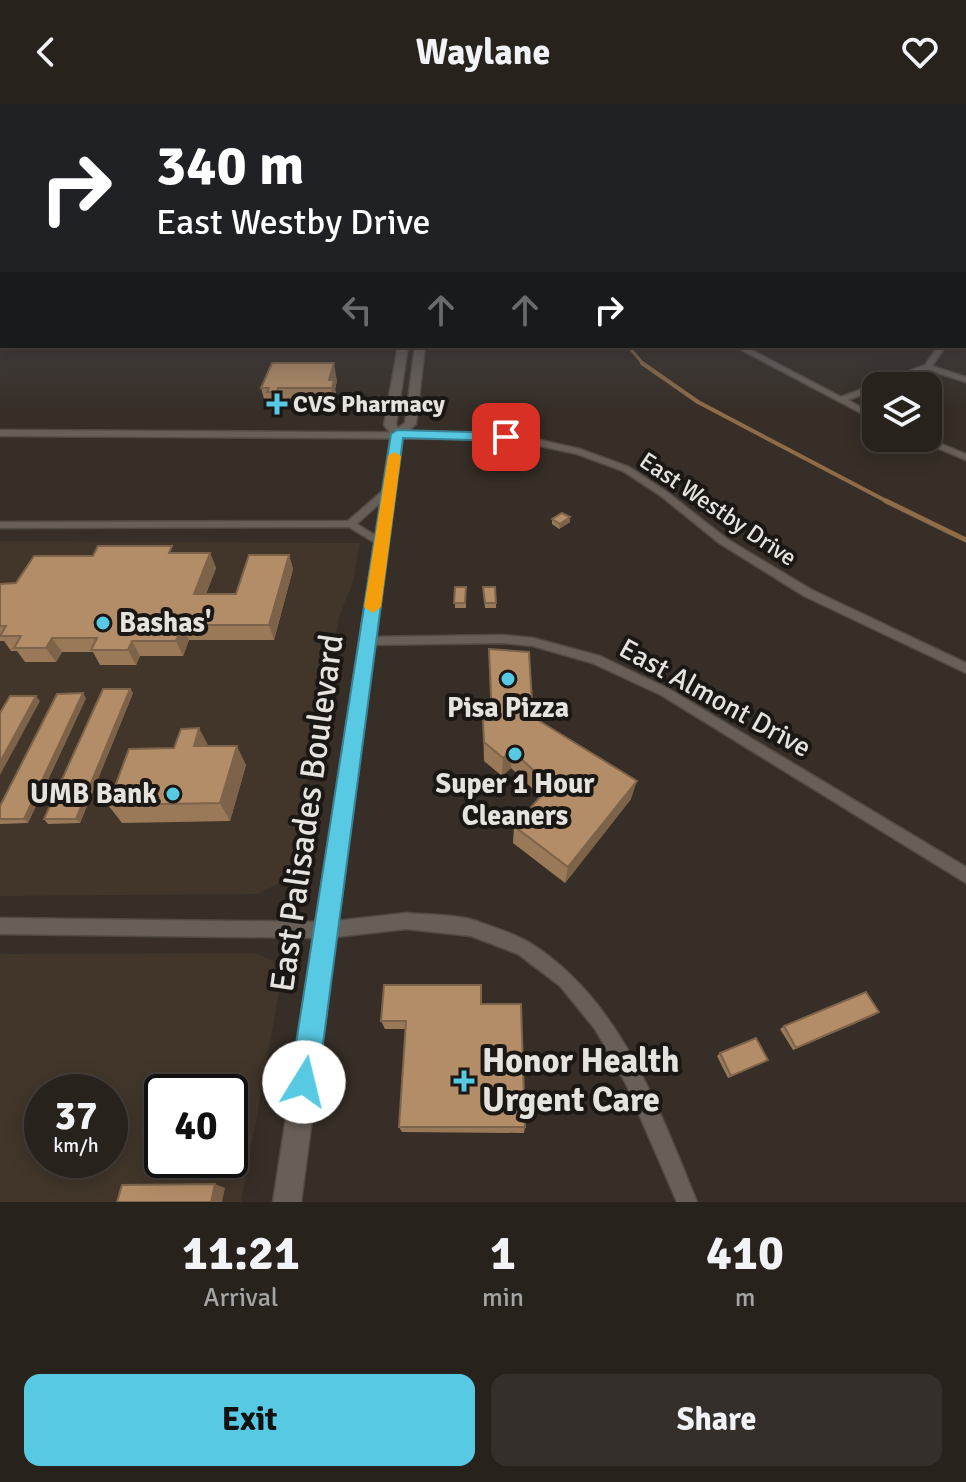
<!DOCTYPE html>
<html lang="en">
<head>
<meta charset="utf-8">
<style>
  :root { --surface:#28221d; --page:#342f2a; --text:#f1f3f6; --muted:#a5a4a4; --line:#443f3b; --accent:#58c9e3 }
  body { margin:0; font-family:Signika,sans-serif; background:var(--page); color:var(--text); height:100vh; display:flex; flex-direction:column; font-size:30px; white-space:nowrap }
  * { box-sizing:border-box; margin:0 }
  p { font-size:26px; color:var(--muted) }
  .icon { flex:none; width:44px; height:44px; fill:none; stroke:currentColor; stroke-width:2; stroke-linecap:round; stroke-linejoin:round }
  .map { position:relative; height:1098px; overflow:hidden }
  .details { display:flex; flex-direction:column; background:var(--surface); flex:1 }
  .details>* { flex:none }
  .hud { position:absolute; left:0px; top:0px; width:966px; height:244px; box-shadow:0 4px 20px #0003,0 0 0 2px var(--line); background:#202124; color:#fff; overflow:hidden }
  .buttons { position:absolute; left:862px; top:268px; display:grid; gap:16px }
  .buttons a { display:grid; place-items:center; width:80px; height:80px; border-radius:16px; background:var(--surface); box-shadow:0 4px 20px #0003,0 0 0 2px var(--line); font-size:40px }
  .speed { position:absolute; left:24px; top:970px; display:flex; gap:16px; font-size:40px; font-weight:700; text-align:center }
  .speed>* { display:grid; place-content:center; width:104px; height:104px; border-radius:50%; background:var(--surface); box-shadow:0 4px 20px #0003,0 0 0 2px var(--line); line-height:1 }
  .speed small { font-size:20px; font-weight:400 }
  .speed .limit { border:4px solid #111; border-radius:12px; background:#fff; color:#111 }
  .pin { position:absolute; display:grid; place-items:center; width:68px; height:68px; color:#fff; margin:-34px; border-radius:16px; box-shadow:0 4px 12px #0006 }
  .me { position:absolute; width:88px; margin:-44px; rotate:9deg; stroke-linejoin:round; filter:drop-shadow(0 0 6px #0008) }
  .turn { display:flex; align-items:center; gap:28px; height:168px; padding:0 24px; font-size:36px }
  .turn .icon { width:104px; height:104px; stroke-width:2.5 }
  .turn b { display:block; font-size:56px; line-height:68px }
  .lanes { display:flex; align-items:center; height:76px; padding:0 24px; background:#0003; justify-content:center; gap:40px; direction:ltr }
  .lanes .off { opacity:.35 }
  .eta { display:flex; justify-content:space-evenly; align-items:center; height:136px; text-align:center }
  .eta b { font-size:48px; font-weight:700; line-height:56px }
  .primary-button { display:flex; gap:16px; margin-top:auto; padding:16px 24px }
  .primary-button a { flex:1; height:92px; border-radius:16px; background:var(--accent); color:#111; font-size:32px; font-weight:700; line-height:92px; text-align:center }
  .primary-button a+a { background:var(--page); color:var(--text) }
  header { display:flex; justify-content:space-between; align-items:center; height:104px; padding:0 24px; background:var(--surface); font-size:36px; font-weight:700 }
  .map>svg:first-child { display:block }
</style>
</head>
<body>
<header><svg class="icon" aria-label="back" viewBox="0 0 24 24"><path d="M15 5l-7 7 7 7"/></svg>Waylane<svg class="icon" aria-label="heart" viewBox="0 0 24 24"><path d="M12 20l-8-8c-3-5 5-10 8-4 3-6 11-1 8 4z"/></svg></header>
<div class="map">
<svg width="966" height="1098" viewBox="0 0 966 1098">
  <rect width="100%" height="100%" fill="#362e27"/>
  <path fill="#42362a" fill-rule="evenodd" d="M0,437L360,439L353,478L339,513L332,550L331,596L310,663L289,769L282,778L257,790L0,792Z
    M254,849L272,856L281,877L241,1098H0V850ZM42,988H110V1056H42ZM162,988H230V1056H162Z"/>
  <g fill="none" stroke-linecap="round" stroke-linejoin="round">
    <path stroke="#8f6b47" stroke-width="3" d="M628,242L644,261"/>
    <path stroke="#8f6b47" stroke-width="4" d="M642,259L698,298L890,399"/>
    <path stroke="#8f6b47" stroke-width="5" d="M886,397L966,436"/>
    <g stroke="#514b45" stroke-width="3">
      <path id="minor" d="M966,193V200L964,201V194Z
        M0,239H2V242L5,243H0Z
        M734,242H744L841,293L925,261L938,242H946L932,262L966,273V278L928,266L885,282H876V286L848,296L876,311V317Z
        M0,326L484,329L540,336L580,345L629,363L667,388L727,435L812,486L966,559V569L804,492L719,439L661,392L623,367L577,350L540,342L484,335L0,332Z
        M914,334H926L966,350V356Z
        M390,382L393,383V387L357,420L386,438L387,440L386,442L382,443L349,423L0,424V418L348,417L387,383Z
        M503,531L533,534L600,552L669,585L966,763V779L661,591L592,559L533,542L503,539L368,541L362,537L368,533Z
        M406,809C427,811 453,810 473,816C490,822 516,830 530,839C620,895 659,1005 697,1098H677L625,978L595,925L560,882L518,850L471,832L406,825L327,834L0,830V814L327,818Z"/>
    </g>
    <g stroke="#514b45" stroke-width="3">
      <path id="tertiary" d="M398,242H408L396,321L398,324L405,319L415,242H425L416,320L403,331L301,1098H273L391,330L384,321Z"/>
    </g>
    <use href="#minor" fill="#685f58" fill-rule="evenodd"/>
    <use href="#tertiary" fill="#685f58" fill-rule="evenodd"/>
  </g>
  <path fill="#9a7959" d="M337,277L335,285L337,294L335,302H282L281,306H271L270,302H266L261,284Z
    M570,413V418L559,425L552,420V415Z
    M175,449H210L216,464L206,490H236L289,451L293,465L274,536H189L183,552H140L136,561H100L93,548H62L56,558H25L17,547H11L4,537H0V480L16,479L93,452Z
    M455,483H466V504H455Z
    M483,483L496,499V504H485Z
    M489,545L533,613L631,695L565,779L513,739L514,722L541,693L511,664L502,672L484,657L483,616H491Z
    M130,585L133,589L80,719L48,720L44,715Z
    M86,594L28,719L0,720V702Z
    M209,642L246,661L230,717L122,719L108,701Z
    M481,900L525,1023L524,1029L402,1028L399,1023L406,925H385L381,917Z
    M875,911L793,946L780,925L784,922Z
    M720,949L768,956L728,974L717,952Z"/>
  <path fill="#7d6349" d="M334,259L337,277L335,285L337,294L335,302L329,276Z
    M278,284L282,302L281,306L277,288Z
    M570,413V418L559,425L560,420Z
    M210,449L216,464L200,505L194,490Z
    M289,451L293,465L274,536L269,521Z
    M182,521L189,536L183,552L176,537Z
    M52,534L62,548L56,558L46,544Z
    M132,537L140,552L136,561L128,546Z
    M130,585L133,589L80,719L76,715Z
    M83,589L86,594L28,719L24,715Z
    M36,592L40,597L0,671V658Z
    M199,624L209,643L194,642Z
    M237,642L246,661L230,717L220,699Z
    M512,646L511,664L502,672L503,654Z
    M637,677L631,695L565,779L568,763Z
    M879,908L875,911L793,946L796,944Z
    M215,1080L225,1084L222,1098H211Z"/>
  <path fill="#b38d68" stroke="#7d6349" stroke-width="2" d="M272,259H334L329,276H334L332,284H278L277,288H267L269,284H261Z
    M562,409L570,413L560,420L552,415Z
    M98,442H172L169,449H210L194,490H236L249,451H289L269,521H182L176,537H132L128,546H91L97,534H52L46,544H14L21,532H0L6,522H0V480L16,479L34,452H93Z
    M455,483H466L465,499H454Z
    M483,483H495L496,499H485Z
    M489,545L529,548L533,613L637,677L568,763L514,722L550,682L512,646L503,654L484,638L483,616H492Z
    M103,585H130L76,715H44Z
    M83,589L24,715H0V702L57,590Z
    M10,592H36L0,658V609Z
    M199,624L194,642H237L220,699L108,701L129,645L174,644L181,625Z
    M384,881H481V900H521L525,1023H399L406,917H381Z
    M866,888L879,908L796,944L784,922Z
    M756,934L768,956L731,972L720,949Z
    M215,1080L211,1098H117L122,1081Z"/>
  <linearGradient id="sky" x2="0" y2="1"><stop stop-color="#1e1915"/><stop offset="0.5" stop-color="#4c4c52"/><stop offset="1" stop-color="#4c4c52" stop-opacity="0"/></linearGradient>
  <rect width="966" height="306" fill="url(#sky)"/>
  <path fill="#58c9e3" stroke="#398394" stroke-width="2" d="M397,326L506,329L512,333L506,337L403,334L318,978L314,988L304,993L294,988L290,978L391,330Z"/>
  <path fill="#f59e0b" d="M394,348L401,352L381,503L373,509L364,503L388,352Z"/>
  <g fill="#58c9e3" stroke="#1a1714" stroke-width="3">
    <path d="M273 288h8v8h8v8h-8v8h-8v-8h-8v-8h8z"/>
    <circle cx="103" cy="519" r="8"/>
    <circle cx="508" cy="575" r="8"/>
    <circle cx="515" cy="650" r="8"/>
    <circle cx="173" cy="690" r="8"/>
    <path d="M460 965h8v8h8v8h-8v8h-8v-8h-8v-8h8z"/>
  </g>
  <g text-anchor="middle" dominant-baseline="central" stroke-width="8" stroke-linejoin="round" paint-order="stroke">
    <g font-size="24" font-weight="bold" fill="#e6e2dd" stroke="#1a1714" text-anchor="start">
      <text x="293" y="300">CVS Pharmacy</text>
    </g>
    <g font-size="24" fill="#e6e2dd" stroke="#1a1714">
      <text transform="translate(718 405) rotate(34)">East Westby Drive</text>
    </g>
    <g font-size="28" font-weight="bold" fill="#e6e2dd" stroke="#1a1714">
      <text x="119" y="519" text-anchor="start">Bashas'</text>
      <text x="508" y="604">Pisa Pizza</text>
      <text x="515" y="680">Super 1 Hour<tspan x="515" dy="32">Cleaners</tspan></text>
      <text x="157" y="690" text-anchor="end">UMB Bank</text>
    </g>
    <g font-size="28" fill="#e6e2dd" stroke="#1a1714">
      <text transform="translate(715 594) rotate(29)">East Almont Drive</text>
    </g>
    <g font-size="34" fill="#e6e2dd" stroke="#1a1714">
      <text transform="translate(307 709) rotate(-82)">East Palisades Boulevard</text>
    </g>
    <g font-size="34" font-weight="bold" fill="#e6e2dd" stroke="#1a1714" text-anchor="start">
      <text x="482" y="957">Honor Health<tspan x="482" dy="39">Urgent Care</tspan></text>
    </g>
  </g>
</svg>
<div class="buttons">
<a><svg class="icon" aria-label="layers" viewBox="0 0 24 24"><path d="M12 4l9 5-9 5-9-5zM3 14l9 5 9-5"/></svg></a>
</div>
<div class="speed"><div>37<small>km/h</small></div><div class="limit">40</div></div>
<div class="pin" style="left:506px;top:333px;background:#d93025"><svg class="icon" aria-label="arrive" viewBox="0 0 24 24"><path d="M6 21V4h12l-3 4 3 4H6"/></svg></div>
<svg class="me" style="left:304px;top:978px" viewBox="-20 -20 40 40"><circle r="19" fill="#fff"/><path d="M0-13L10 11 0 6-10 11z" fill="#58c9e3"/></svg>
<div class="hud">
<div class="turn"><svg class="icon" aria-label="right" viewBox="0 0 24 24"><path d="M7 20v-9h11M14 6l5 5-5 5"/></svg><div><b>340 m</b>East Westby Drive</div></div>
<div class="lanes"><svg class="icon off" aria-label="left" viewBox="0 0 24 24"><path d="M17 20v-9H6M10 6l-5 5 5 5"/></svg><svg class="icon off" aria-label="ahead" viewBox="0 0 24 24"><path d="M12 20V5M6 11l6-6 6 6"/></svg><svg class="icon off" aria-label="ahead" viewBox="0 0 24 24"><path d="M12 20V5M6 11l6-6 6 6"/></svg><svg class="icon" aria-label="right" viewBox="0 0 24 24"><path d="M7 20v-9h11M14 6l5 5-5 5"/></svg></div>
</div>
</div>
<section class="details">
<div class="eta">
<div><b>11:21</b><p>Arrival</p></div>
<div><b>1</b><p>min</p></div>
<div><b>410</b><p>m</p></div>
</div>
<div class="primary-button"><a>Exit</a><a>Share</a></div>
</section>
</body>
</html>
